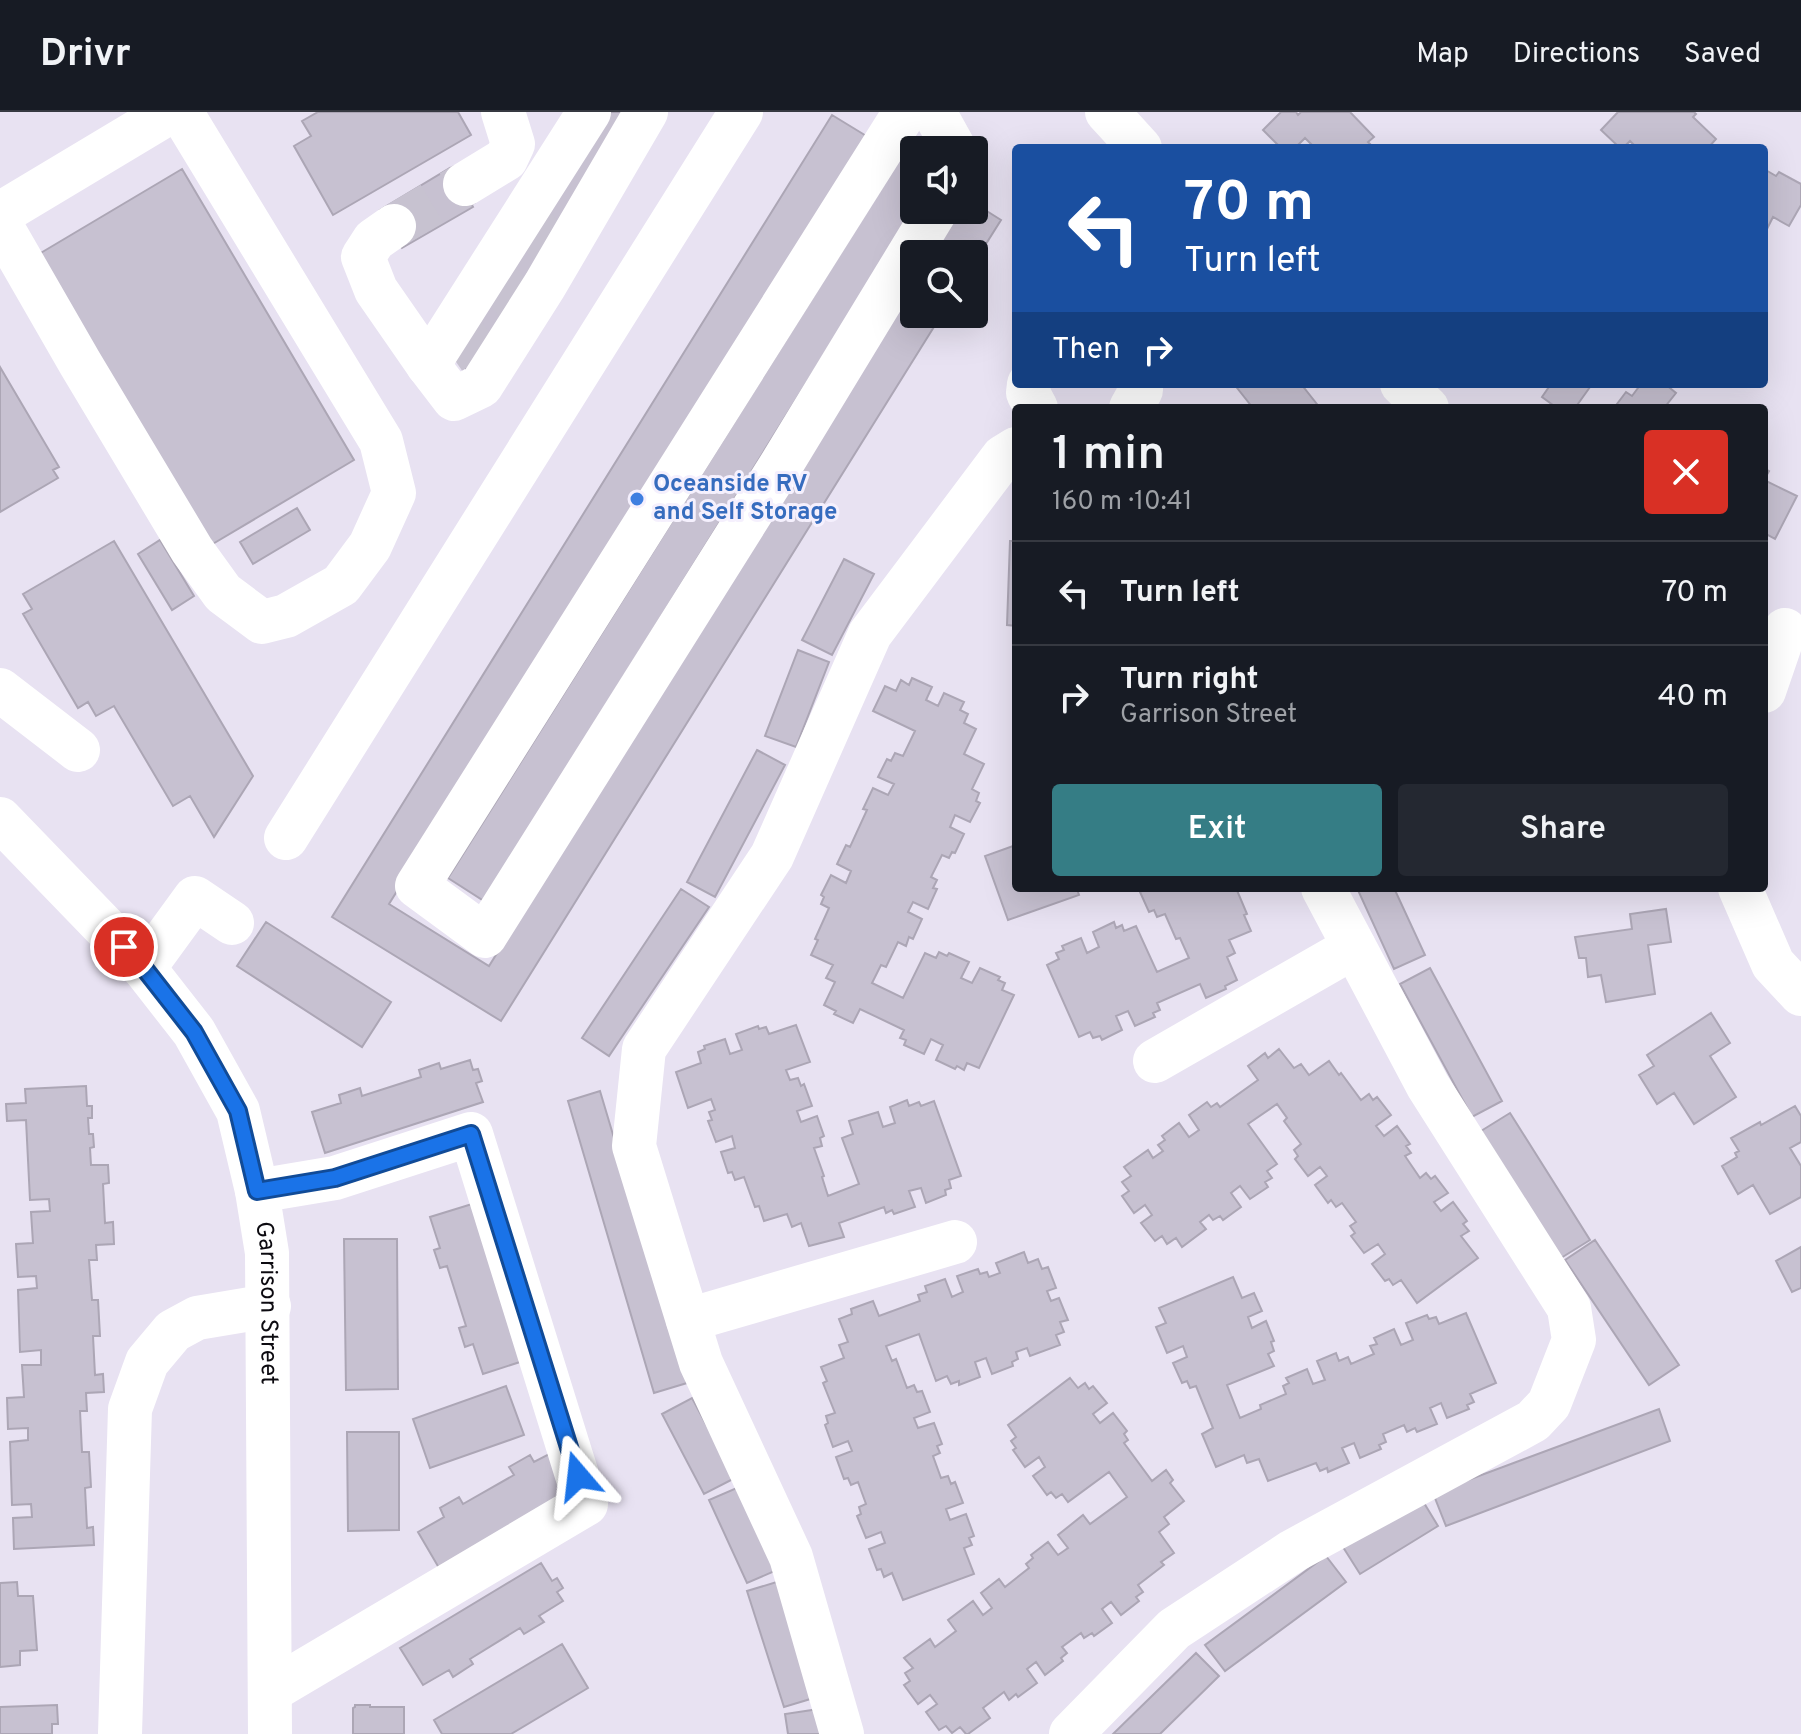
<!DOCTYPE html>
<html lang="en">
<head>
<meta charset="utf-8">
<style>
  :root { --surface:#171b24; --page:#242831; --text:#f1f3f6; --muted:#9ea1a6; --line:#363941; --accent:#357d85 }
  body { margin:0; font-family:Overpass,sans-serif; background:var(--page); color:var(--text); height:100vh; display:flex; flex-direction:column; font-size:30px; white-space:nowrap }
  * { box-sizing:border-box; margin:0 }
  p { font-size:26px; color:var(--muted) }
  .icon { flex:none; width:44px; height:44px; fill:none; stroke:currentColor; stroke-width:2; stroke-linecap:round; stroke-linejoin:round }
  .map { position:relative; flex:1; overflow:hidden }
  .sheet { position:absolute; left:1012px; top:292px; width:756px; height:488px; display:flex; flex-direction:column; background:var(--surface); border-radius:8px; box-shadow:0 8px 32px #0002 }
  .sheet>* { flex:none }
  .hud { position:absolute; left:1012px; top:32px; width:756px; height:244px; border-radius:8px; box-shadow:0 8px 32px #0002; background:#1a4fa0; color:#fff; overflow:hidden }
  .controls { position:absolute; left:900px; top:24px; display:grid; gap:16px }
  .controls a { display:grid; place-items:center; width:88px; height:88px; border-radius:8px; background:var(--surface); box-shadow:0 8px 32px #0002; font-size:40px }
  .pin { position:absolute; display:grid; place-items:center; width:68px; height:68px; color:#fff; margin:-34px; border:4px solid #fff; border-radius:50%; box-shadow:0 2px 8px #0007 }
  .me { position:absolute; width:88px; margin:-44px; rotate:343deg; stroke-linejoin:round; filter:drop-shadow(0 0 6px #0008) }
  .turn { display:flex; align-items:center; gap:28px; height:168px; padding:0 40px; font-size:36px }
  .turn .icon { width:104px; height:104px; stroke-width:2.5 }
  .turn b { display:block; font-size:56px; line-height:68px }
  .then { display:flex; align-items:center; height:76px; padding:0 40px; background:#0003; gap:16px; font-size:30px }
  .round { display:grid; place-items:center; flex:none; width:84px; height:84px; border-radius:8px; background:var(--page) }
  .overview { display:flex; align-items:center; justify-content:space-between; height:136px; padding:0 40px }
  h1 { font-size:48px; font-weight:600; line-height:60px }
  .cta { display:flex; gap:16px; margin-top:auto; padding:16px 40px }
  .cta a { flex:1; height:92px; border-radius:8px; background:var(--accent); color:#fff; font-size:32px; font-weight:600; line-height:92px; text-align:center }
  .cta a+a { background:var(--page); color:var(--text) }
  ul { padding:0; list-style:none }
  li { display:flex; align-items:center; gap:24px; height:104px; padding:0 40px; border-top:2px solid var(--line) }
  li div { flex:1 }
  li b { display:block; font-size:30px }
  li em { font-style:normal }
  header { display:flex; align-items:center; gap:48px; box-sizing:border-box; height:112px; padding:0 40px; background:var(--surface); border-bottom:2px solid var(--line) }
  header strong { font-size:38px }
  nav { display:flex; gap:44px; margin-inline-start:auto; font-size:28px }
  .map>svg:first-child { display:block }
</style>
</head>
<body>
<header>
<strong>Drivr</strong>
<nav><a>Map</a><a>Directions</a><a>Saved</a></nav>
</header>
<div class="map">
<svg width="1801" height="1622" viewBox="0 0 1801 1622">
  <rect width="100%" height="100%" fill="#e8e2f2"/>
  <path fill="#c7c1d1" stroke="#aca6b5" stroke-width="2" d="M318,0H458L471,23L333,103L294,34L311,24L302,9Z
    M607,0H635L473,268L456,241Z
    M1281,0H1296L1298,3L1301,0H1350L1374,25L1368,30L1374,36H1315L1305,26L1295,36H1281L1263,18Z
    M1618,0H1694L1696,2L1693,5L1716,27L1708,36L1664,35L1637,36L1630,29L1623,36H1620L1601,18Z
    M832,3L868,25L389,792L489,854L914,172V202H942L501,909L332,805Z
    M896,36L914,48V98L484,789L448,766L882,75Z
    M450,56L473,95L402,136L380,98Z
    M182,57L354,348L211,433L39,142Z
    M1764,57L1776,64L1779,60L1801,72V93L1789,114L1773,105L1765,121Z
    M974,91L1001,108L974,151V142H933L960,98H974Z
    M0,255L59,355L53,358L58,366L0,400Z
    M1234,272H1301L1320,296H1253Z
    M1551,272H1586L1590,275L1575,296H1557L1542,285Z
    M1641,272H1665L1676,281L1664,296H1614L1626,280L1632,284Z
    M1764,356L1769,359L1764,368L1797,384L1775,427L1764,421Z
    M297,396L310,418L253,452L240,430Z
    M160,428L194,484L172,498L138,442Z
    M114,429L253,664L214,725L190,684L173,694L114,594L96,604L88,590L78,596L23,502L32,497L23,482Z
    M1010,429H1016V514L1007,513Z
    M844,447L874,462L832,543L802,528Z
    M798,538L829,550L796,635L765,624Z
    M912,566L932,575L926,588L938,594L944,581L964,590L960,598L968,602L964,611L976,617L964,642L984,652L972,677L979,681L976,689L980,691L970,710L955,703L950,715L964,722L955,741L952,740L949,746L942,743L931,765L937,768L933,776L937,777L928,797L913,790L908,800L922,807L913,827L909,825L906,834L898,830L886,855L881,853L872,871L903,886L925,841L936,846L939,840L947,844L949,841L969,850L961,866L972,871L980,856L1000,865L998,868L1005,871L1002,878L1014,883L979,956L967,951L964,958L957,954L955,957L936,948L943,933L931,927L924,942L904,933L906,928L900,926L904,918L860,897L853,911L834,902L836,899L824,893L835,870L826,866L833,853L811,843L818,828L815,827L829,796L821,792L824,785L821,783L831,763L846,771L851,759L837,752L846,733L850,735L867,698L863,697L873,676L888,683L894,672L878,665L887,647L891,649L895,641L903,644L915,619L873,599L885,574L896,579L901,568L909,573Z
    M757,638L785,653L715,785L687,770Z
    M1016,733V776H1082L1077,777L1079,783L1008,808L985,744Z
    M1149,776H1236L1247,802L1244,803L1251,819L1229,828L1235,841L1227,845L1237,868L1225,874L1226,877L1206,886L1200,872L1157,891L1160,898L1153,901L1155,905L1135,914L1128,899L1116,904L1122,918L1102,928L1100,924L1093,926L1090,920L1079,925L1047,853L1059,847L1056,841L1064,838L1062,834L1081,826L1087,841L1099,835L1093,820L1114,810L1116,816L1122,813L1124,819L1136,814L1157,860L1189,846L1180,826L1176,827L1165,802L1157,805L1154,798L1149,800L1140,780Z
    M1357,776H1394L1425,843L1394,857Z
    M681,777L709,795L609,944L582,926Z
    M1666,797L1671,830L1648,833L1655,882L1606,890L1601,863L1588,865L1586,846H1579L1575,825L1632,817L1630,802Z
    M266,810L391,890L362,935L237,854Z
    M1430,856L1502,989L1472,1005L1400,872Z
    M1711,901L1730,931L1710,944L1736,985L1694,1012L1674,981L1657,992L1639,963L1654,954L1647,943Z
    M796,913L810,950L786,958L790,968L798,966L801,974L804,972L812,994L797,999L801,1010L817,1004L824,1024L820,1026L822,1034L814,1036L824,1064L822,1065L828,1084L859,1072L842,1026L853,1022L849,1009L878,1000L883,1015L895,1011L890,995L907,988L909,994L919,990L921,994L934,989L961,1064L949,1068L951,1076L945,1078L946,1083L926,1091L921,1076L909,1079L915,1095L894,1102L892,1098L886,1101L884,1095L839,1111L844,1125L809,1134L801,1111L792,1115L787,1102L764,1109L759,1094L755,1095L744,1065L735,1068L732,1060L728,1061L721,1040L735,1036L732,1024L716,1030L708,1009L712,1008L709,1000L715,998L711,987L688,996L676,960L701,951L698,940L705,937L704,934L725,927L730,942L742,938L736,922L758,914L759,917L766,915L769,922Z
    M1279,937L1294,956L1301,952L1309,963L1329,949L1339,963L1341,961L1361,988L1369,982L1373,988L1377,985L1391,1003L1376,1014L1384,1024L1397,1014L1410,1032L1406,1034L1411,1041L1405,1044L1420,1066L1426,1061L1431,1067L1435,1064L1448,1081L1434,1090L1441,1099L1453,1090L1467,1109L1463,1112L1469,1119L1461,1124L1478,1146L1417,1191L1401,1168L1393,1173L1389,1167L1385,1169L1372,1152L1385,1142L1378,1132L1364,1141L1351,1124L1355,1121L1350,1114L1356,1110L1342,1091L1336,1095L1331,1088L1328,1091L1315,1073L1327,1064L1320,1055L1308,1064L1295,1047L1298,1044L1294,1038L1301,1032L1284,1009L1287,1006L1277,992L1248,1012L1277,1052L1267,1059L1272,1066L1265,1070L1268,1075L1250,1087L1240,1074L1231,1081L1241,1095L1223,1108L1220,1104L1213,1108L1209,1103L1200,1110L1206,1117L1182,1135L1176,1126L1167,1132L1162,1124L1155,1129L1141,1111L1152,1103L1145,1093L1134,1101L1122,1084L1129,1079L1122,1070L1131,1064L1124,1055L1148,1038L1153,1046L1163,1039L1158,1033L1165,1028L1162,1024L1179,1011L1189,1025L1199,1018L1189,1003L1207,990L1211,995L1217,991L1220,995L1258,968L1248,954L1265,941L1268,946Z
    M470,948L473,958L478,957L482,969L476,971L483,990L325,1041L312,1000L341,991L339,983L360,976L362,984L421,965L419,958L439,951L441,957Z
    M86,974L87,994H92V1006H88L89,1022H93L94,1035L90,1036L91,1053H108L109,1071L103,1072L105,1111L113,1110L114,1132L96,1133L97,1148H89L92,1188H98L100,1224H93L95,1263L103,1262L104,1280L86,1281L87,1299H80L82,1340H89L91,1375L85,1376L87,1416L93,1415L94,1433L14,1437L13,1406L32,1405L31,1392L12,1393L10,1330L28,1328V1316L8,1317L7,1286L24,1285L22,1253H41V1238L20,1240L18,1178L37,1176L36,1164L18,1165L16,1132L33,1131L31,1100L50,1099L49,1087L30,1088L26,1008L7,1009L6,992L26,991L25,977Z
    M600,979L687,1271L654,1281L568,989Z
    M1795,994L1801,1004V1030L1790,1036L1801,1054V1085L1770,1102L1753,1073L1738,1082L1722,1054L1737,1045L1735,1041L1739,1039L1731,1026L1760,1010L1761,1013Z
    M1510,1001L1590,1128L1561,1146L1481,1019Z
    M472,1092L523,1249L483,1262L473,1232L465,1235L459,1216L466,1214L447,1154L440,1156L434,1138L440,1136L430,1105Z
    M344,1127H397L398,1277L346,1278Z
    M1595,1128L1679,1253L1649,1273L1565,1148Z
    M1801,1135V1176L1792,1180L1776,1149Z
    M1024,1140L1028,1151L1038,1147L1042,1157L1048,1155L1056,1176L1047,1179L1051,1189L1059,1186L1068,1208L1060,1210L1064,1220L1056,1223L1060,1233L1030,1244L1027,1236L1016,1240L1018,1247L1012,1250L1013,1254L992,1262L986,1246L975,1250L980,1265L959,1273V1269L951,1272L947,1264L936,1269L919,1222L886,1234L892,1249L896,1247L907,1276L914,1273L917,1280L922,1279L930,1300L914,1306L918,1316L934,1311L942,1332L937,1334L940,1341L933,1344L941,1366L948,1364L951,1372L955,1370L963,1391L946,1397L950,1408L966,1402L974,1424L969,1426L972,1433L964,1436L974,1462L903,1488L892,1461L884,1465L881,1457L877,1458L869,1437L885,1431L881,1420L866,1426L857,1404L861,1402L859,1395L866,1392L858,1370L851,1373L848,1366L844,1367L836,1345L852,1339L848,1329L833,1335L825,1313L828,1311L826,1304L835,1301L823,1271L827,1269L821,1255L844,1246L839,1233L848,1230L839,1207L852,1202L851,1197L873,1189L879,1204L920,1189L918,1183L927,1180L925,1174L945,1167L952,1185L963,1180L957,1164L978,1157L980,1162L987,1160L989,1165L1000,1161L996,1151Z
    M1233,1165L1242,1186L1254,1181L1262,1199L1248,1205L1252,1216L1266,1209L1274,1229L1271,1230L1274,1239L1268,1242L1274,1254L1227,1273L1240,1306L1261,1297L1260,1293L1286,1282L1283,1274L1289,1271L1286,1266L1307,1257L1313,1272L1325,1268L1317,1249L1336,1241L1339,1249L1348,1245L1351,1252L1374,1242L1370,1234L1377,1232L1374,1226L1394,1217L1401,1233L1413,1228L1406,1211L1427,1203L1429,1207L1436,1205L1439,1212L1466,1201L1496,1271L1470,1282L1474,1290L1467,1293L1469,1297L1447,1306L1441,1291L1430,1296L1437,1312L1417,1320L1415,1316L1407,1320L1404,1313L1383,1322L1386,1330L1379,1333L1381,1337L1360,1346L1354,1331L1342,1336L1349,1351L1328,1360L1327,1356L1320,1359L1316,1351L1268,1369L1259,1347L1247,1351L1244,1343L1216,1355L1202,1322L1213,1316L1196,1274L1190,1276L1187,1269L1182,1271L1173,1251L1187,1245L1183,1234L1167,1241L1156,1215L1166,1211L1159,1196Z
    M1070,1266L1078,1276L1085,1271L1089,1277L1093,1274L1107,1291L1093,1302L1100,1311L1113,1301L1127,1319L1124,1322L1128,1328L1124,1331L1152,1369L1166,1358L1173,1368L1170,1371L1184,1389L1164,1405L1169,1412L1159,1420L1174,1441L1161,1450L1164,1453L1138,1473L1143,1480L1136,1485L1139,1489L1121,1503L1111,1490L1102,1497L1112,1511L1094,1524L1092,1521L1084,1526L1081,1521L1062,1535L1067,1541L1061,1546L1063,1549L1045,1563L1036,1550L1027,1557L1037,1571L1018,1585L1016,1582L1009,1588L1004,1580L983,1596L990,1606L968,1622H966L960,1615L952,1621L946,1614L939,1618L926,1600L937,1592L930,1583L918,1592L904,1573L910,1569L905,1561L913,1556L904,1546L930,1527L935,1535L956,1519L948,1508L973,1489L983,1503L992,1496L981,1481L999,1467L1005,1475L1029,1456L1026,1452L1033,1446L1031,1443L1048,1430L1058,1443L1068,1436L1058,1423L1083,1403L1090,1412L1127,1385L1109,1360L1068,1390L1062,1382L1056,1386L1051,1380L1047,1383L1033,1364L1045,1355L1039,1345L1025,1355L1013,1338L1016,1336L1011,1329L1016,1325L1008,1313Z
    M506,1274L524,1323L430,1356L413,1307Z
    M692,1286L735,1366L704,1382L662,1302Z
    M1659,1297L1670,1329L1446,1414L1433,1381Z
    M347,1320H399V1418L348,1419Z
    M557,1338L579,1375L439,1456L418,1420L444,1405L440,1396L459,1385L463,1392L514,1363L509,1355L530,1343L534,1350Z
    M739,1375L777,1458L747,1471L709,1388Z
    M1421,1386L1438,1414L1360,1462L1343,1435Z
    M1326,1444L1346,1470L1225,1559L1205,1533Z
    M541,1451L552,1469L557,1466L563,1476L557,1480L563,1489L539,1504L544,1510L524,1522L520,1516L470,1547L473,1552L453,1565L449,1558L423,1573L400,1536Z
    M780,1469L817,1585L784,1595L747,1479Z
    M17,1470L18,1484H33L37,1538L20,1539V1553L0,1555V1471Z
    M562,1532L588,1576L511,1622H442L434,1608Z
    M1196,1541L1219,1564L1160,1622H1113Z
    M57,1593L58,1612H52V1622H0V1595Z
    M355,1593H370V1595H404V1622H353V1596L355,1595Z
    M819,1597L823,1622H788L785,1602Z"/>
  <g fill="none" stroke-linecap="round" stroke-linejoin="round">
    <path stroke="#c7c2d0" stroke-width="44" stroke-dasharray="44 22" stroke-linecap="butt" d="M523,103L560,144
      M394,114L465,72
      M489,157L525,201
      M455,210L490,260"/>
    <g stroke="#fff" stroke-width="44">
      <path d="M905,0L417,774L485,824L781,353L936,98"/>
      <path d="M934,0L955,38"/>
      <path d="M1107,0L1140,36"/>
      <path d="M465,72L506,47L513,32L503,0"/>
      <path d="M0,102L170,0"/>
      <path d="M0,112L80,251L192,438L223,481L262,510L286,504L341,473L370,434L394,381L381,329L181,0"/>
      <path d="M394,114L374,128L363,145L376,178L428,253L454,287L481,274L545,173L646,0"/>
      <path d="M428,253L589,0"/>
      <path d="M1029,272L1028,281L1036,296"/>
      <path d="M1402,272L1427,296"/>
      <path d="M1131,296L1141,278V272"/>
      <path d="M0,578L78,638"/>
      <path d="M1764,579L1785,518"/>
      <path id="s1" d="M0,707L144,856L194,920L238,999L257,1079L267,1141L270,1622"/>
      <path d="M286,726L741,0"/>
      <path d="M1740,776L1773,852L1801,882"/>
      <path d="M144,856L195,786L232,811"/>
      <path d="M1155,949L1354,835"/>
      <path d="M257,1079L335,1066L471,1022L586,1392L270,1579"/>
      <path d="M688,1208L955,1130"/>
      <path d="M120,1622L130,1297L147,1250L173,1219L197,1206L269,1194"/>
      <path d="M842,1622L791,1445L701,1251L634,1034L644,937L772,744L870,522L1003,345L1016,337"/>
      <path d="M1071,1622L1174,1517L1293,1439L1533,1309L1549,1292L1574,1228L1569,1196L1428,974L1323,776"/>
    </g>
  </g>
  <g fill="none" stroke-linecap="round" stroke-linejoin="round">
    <g stroke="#114b97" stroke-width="20">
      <path id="route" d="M124,835L144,856L194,920L238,999L257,1079L335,1066L471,1022L578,1364"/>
    </g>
    <use href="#route" stroke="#1a73e8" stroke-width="14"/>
  </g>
  <circle fill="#3f7fe0" stroke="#f5f0fd" stroke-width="3" cx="637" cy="387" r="8"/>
  <g text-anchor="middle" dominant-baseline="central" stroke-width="6" stroke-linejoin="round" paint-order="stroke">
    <g font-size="24" font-weight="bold" fill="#366cbe" stroke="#f5f0fd" text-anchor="start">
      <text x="653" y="373">Oceanside RV<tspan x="653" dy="28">and Self Storage</tspan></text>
    </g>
    <g font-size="24" fill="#0c0a10" stroke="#f5f0fd">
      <text stroke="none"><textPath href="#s1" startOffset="574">Garrison Street</textPath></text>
    </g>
  </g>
</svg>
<div class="controls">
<a><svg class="icon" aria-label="sound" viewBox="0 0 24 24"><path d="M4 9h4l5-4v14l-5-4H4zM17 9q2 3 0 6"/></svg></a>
<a><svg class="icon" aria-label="search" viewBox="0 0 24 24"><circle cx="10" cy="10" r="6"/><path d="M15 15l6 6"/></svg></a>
</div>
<div class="pin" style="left:124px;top:835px;background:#d93025"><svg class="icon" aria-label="arrive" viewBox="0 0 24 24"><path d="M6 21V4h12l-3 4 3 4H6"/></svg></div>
<svg class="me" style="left:578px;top:1364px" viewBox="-20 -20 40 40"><path d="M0-17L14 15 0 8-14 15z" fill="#1a73e8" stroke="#fff" stroke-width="4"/></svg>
<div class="hud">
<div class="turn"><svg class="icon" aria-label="left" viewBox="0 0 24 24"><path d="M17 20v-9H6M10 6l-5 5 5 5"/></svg><div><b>70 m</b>Turn left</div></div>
<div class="then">Then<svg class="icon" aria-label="right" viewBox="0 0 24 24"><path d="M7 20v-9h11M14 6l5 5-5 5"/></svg></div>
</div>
<section class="sheet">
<div class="overview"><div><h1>1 min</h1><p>160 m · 10:41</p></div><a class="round" style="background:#d93025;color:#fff"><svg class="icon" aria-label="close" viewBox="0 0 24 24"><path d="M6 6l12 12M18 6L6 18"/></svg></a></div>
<ul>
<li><svg class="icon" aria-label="left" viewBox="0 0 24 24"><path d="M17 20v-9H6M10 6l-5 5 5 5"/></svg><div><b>Turn left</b></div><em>70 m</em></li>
<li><svg class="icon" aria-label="right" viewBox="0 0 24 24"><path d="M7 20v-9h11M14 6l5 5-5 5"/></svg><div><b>Turn right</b><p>Garrison Street</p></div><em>40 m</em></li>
</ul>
<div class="cta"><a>Exit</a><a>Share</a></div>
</section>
</div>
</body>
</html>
